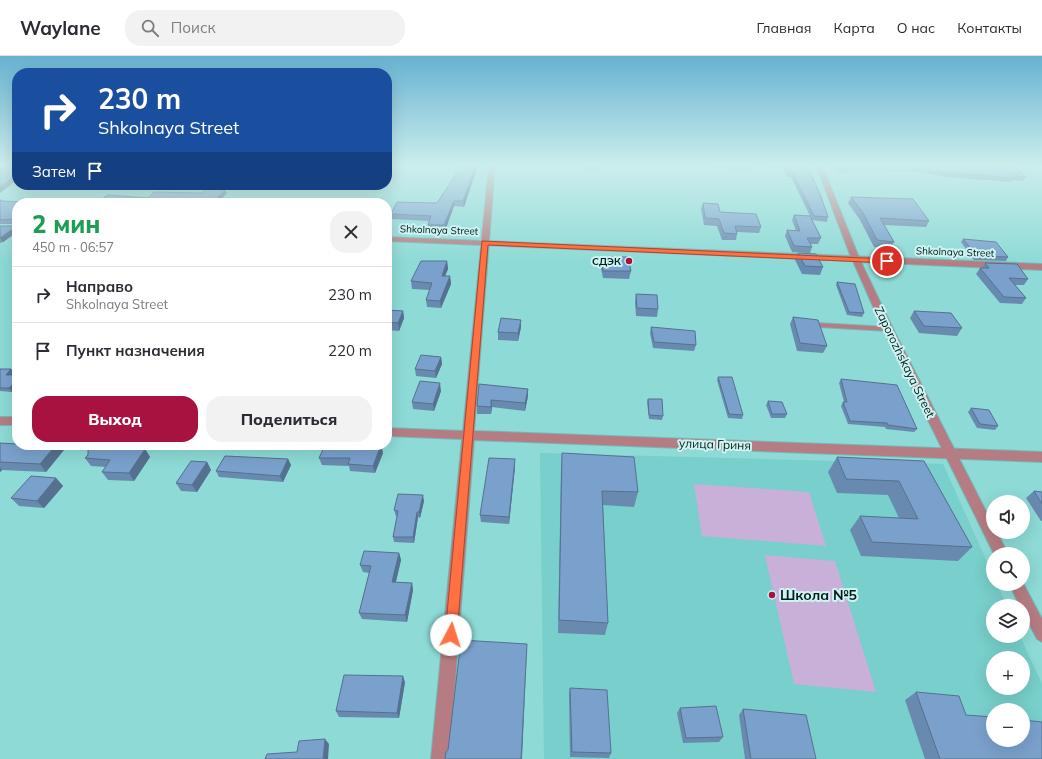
<!DOCTYPE html>
<html lang="ru">
<head>
<meta charset="utf-8">
<style>
  :root { --surface:#fff; --page:#f2f2f3; --text:#2b2b33; --muted:#7c7c81; --line:#e1e1e2; --accent:#a81240 }
  body { margin:0; font-family:Mulish,sans-serif; background:var(--page); color:var(--text); height:100vh; display:flex; flex-direction:column; font-size:15px; white-space:nowrap }
  * { box-sizing:border-box; margin:0 }
  p { font-size:13px; color:var(--muted) }
  .icon { flex:none; width:22px; height:22px; fill:none; stroke:currentColor; stroke-width:2; stroke-linecap:round; stroke-linejoin:round }
  .map { position:relative; flex:1; overflow:hidden }
  .side { position:absolute; left:12px; top:142px; width:380px; height:252px; display:flex; flex-direction:column; background:var(--surface); border-radius:16px; box-shadow:0 4px 16px #0002 }
  .side>* { flex:none }
  .guide { position:absolute; left:12px; top:12px; width:380px; height:122px; border-radius:16px; box-shadow:0 4px 16px #0002; background:#1a4fa0; color:#fff; overflow:hidden }
  .buttons { position:absolute; left:986px; top:439px; display:grid; gap:8px }
  .buttons a { display:grid; place-items:center; width:44px; height:44px; border-radius:50%; background:var(--surface); box-shadow:0 4px 16px #0002; font-size:20px }
  .pin { position:absolute; display:grid; place-items:center; width:34px; height:34px; color:#fff; margin:-17px; border:2px solid #fff; border-radius:50%; box-shadow:0 1px 4px #0007 }
  .me { position:absolute; width:44px; margin:-22px; rotate:5deg; stroke-linejoin:round; filter:drop-shadow(0 0 3px #0008) }
  .turn { display:flex; align-items:center; gap:14px; height:84px; padding:0 20px; font-size:18px }
  .turn .icon { width:52px; height:52px; stroke-width:2.5 }
  .turn b { display:block; font-size:28px; line-height:34px }
  .then { display:flex; align-items:center; height:38px; padding:0 20px; background:#0003; gap:8px; font-size:15px }
  .round { display:grid; place-items:center; flex:none; width:42px; height:42px; border-radius:16px; background:var(--page) }
  .head { display:flex; align-items:center; justify-content:space-between; height:68px; padding:0 20px }
  h1 { font-size:24px; font-weight:800; line-height:30px; color:#1e9e55 }
  .cta { display:flex; gap:8px; margin-top:auto; padding:8px 20px }
  .cta a { flex:1; height:46px; border-radius:16px; background:var(--accent); color:#fff; font-size:16px; font-weight:800; line-height:46px; text-align:center }
  .cta a+a { background:var(--page); color:var(--text) }
  ul { padding:0; list-style:none }
  li { display:flex; align-items:center; gap:12px; height:56px; padding:0 20px; border-top:1px solid var(--line) }
  li div { flex:1 }
  li b { display:block; font-size:15px }
  li em { font-style:normal }
  header { display:flex; align-items:center; gap:24px; box-sizing:border-box; height:56px; padding:0 20px; background:var(--surface); border-bottom:1px solid var(--line) }
  header strong { font-size:19px }
  nav { display:flex; gap:22px; margin-inline-start:auto; font-size:14px }
  .search { width:280px; height:36px; background:var(--page); display:flex; align-items:center; gap:10px; box-sizing:border-box; padding:0 14px; border-radius:16px; color:var(--muted); font-size:15px }
  .map>svg:first-child { display:block }
</style>
</head>
<body>
<header>
<strong>Waylane</strong>
<div class="search"><svg class="icon" aria-label="search" viewBox="0 0 24 24"><circle cx="10" cy="10" r="6"/><path d="M15 15l6 6"/></svg>Поиск</div>
<nav><a>Главная</a><a>Карта</a><a>О нас</a><a>Контакты</a></nav>
</header>
<div class="map">
<svg width="1042" height="703" viewBox="0 0 1042 703">
  <rect width="100%" height="100%" fill="#8ddad6"/>
  <path fill="#78cfcb" fill-rule="evenodd" d="M540,397L943,408L993,519V528H997L1007,550H993V580H1020L1042,628V703H544ZM993,602H1023V632H993ZM993,654H1023V684H993Z"/>
  <path fill="#c9b0d9" d="M694,428L809,436L826,490L702,480Z
    M765,499L835,505L876,636L794,628Z"/>
  <g fill="none" stroke-linecap="round" stroke-linejoin="round">
    <g stroke="#74b8b4" stroke-width="2">
      <path id="service" d="M816,267L888,271L892,273L888,275L819,271H816L815,269Z"/>
    </g>
    <g stroke="#74b8b4" stroke-width="2">
      <path id="minor" d="M489,109H495L474,375L1042,396V406L474,384L449,703H431L462,383L387,380V372L463,375Z
        M816,109H822L860,204L859,206H856L852,204Z
        M0,361H17V369H0Z"/>
    </g>
    <g stroke="#74b8b4" stroke-width="2">
      <path id="tertiary" d="M387,181L1042,208V214L861,206L893,273L993,469V476H997L1008,498H994L883,273L853,205L387,185Z
        M1023,527L1042,563V586L1037,583L1023,556V550H1020L1009,528Z"/>
    </g>
    <use href="#service" fill="#b57d83" fill-rule="evenodd"/>
    <use href="#minor" fill="#b57d83" fill-rule="evenodd"/>
    <use href="#tertiary" fill="#b57d83" fill-rule="evenodd"/>
  </g>
  <path fill="#698aaf" d="M462,109H478L464,151L454,150L445,175L428,174V169L429,165L392,163L391,158L437,147Z
    M531,109H554V110Z
    M584,109H602L601,115L584,114Z
    M627,109H807L828,161L827,166L812,164L821,182L818,188H810L812,191L810,197L792,196L785,180L787,174L796,175L792,164L794,159L810,160L791,121H787L783,112L753,111L752,115L695,110L679,109L678,111Z
    M829,109H1012L1026,121L1023,125L1012,124L1011,126L948,121L918,116L850,114L849,117L835,116Z
    M851,141L929,165L926,171L884,169L894,186L890,192L874,191L860,164L848,147Z
    M0,143L4,145L17,147V176L3,186L0,187V170H14L16,169L15,168H0Z
    M703,147L720,156L761,171L759,177L737,176V178L736,184H722L717,170L704,169L701,153Z
    M963,183L1008,201L1006,205L974,204L961,186Z
    M798,197L823,211L820,219L802,218L795,204Z
    M601,201L631,215L629,223L603,222L600,208Z
    M447,205L448,213L445,220H450L451,228L441,252L427,251L426,244L430,234L412,233L411,225Z
    M985,207L1028,223L1024,229H1014L1026,242L1022,248L1000,247L976,218L980,212H982Z
    M837,226L864,257L862,261L847,259L836,229Z
    M636,238L658,253L657,261L636,260L635,246Z
    M387,254L403,255L404,262L399,275L387,274Z
    M914,255L962,272L957,280L919,277L910,262Z
    M793,261L827,290L823,297L797,295L790,268Z
    M521,271L518,285L498,284V276Z
    M651,271L696,289L694,295L653,292L650,277Z
    M441,301L442,308L436,322L416,320L415,313Z
    M0,313H11L15,317L13,319H17V331L12,336L0,335Z
    M718,321L743,359L742,363L728,362L717,324Z
    M841,323L917,373L914,376L886,373L885,371L848,368L841,350L843,346H844L839,327Z
    M479,328L528,333V340L525,355L492,351L491,358H477V350Z
    M441,335L434,355L413,353L412,346Z
    M648,343L663,360L662,364L649,363L647,346Z
    M768,345L787,358L785,362H771L766,349Z
    M971,352L998,370L995,374L977,372L968,356Z
    M0,387L68,389L46,416L2,414L0,416Z
    M95,389H124L122,392L145,393L150,401L134,425L108,424L102,416L106,411L91,410L85,402Z
    M381,389L383,397L375,417L350,415L349,410L322,409L319,402Z
    M562,397L638,436L634,451L603,449L608,567L605,579L558,577L561,412Z
    M837,401L924,405L972,491L958,505L861,500L850,474L860,460L899,462L888,439L837,437L828,416Z
    M288,403L291,409L283,426L219,421L216,415Z
    M207,406L211,414L197,436L181,435L176,427Z
    M515,411L509,468L481,466L480,459Z
    M56,422L63,430L44,452L19,450L11,442Z
    M1034,435L1042,436V465H1041L1026,442Z
    M424,445L420,462L418,461L414,487L394,486L393,481L397,460H396L394,454Z
    M399,497L401,504L396,526L412,527L413,534L407,566L362,563L359,557L369,517L363,516L360,509Z
    M405,626L399,662L339,661L336,655Z
    M570,632L611,697L609,702L570,701L569,638Z
    M916,636L966,659L1042,703H925L905,644Z
    M680,652L723,681L719,686L683,687L677,657Z
    M743,653L816,703H745L739,659Z"/>
  <path fill="#55718f" d="M476,109H478L464,151L463,145Z
    M17,118V124L0,137V131Z
    M225,134L227,137L218,147L216,143Z
    M266,143L267,147H263Z
    M454,145V150L445,175L444,169Z
    M17,170V176L3,186L0,182Z
    M447,205L448,213L442,227V220Z
    M450,220L451,228L441,252L440,245Z
    M403,255L404,262L399,275L398,267Z
    M521,264V271L518,285V277Z
    M441,301L442,308L436,322L435,315Z
    M11,313L15,317L9,322L6,319Z
    M17,324V331L12,336L9,332Z
    M440,327L441,335L434,355L433,348Z
    M528,333V340L525,355V347Z
    M491,344L492,351L491,358Z
    M56,389H68L46,416L40,408Z
    M113,389H124L117,400L111,392Z
    M381,389L383,397L375,417L373,410Z
    M145,393L150,401L134,425L129,417Z
    M288,403L291,409L283,426L280,420Z
    M515,403V411L509,468V461Z
    M207,406L211,414L197,436L192,429Z
    M0,411L2,414L0,416Z
    M56,422L63,430L44,452L37,445Z
    M423,439L424,445L420,462L419,456Z
    M417,456L418,461L414,487L413,481Z
    M399,497L401,504L394,533L392,526Z
    M412,527L413,534L407,566L405,559Z
    M527,588L522,703H521Z
    M403,620L405,626L399,662L397,657Z
    M325,683L329,688L328,703H323Z"/>
  <path fill="#7aa1cc" stroke="#55718f" d="M2,109H17V118L0,131V110Z
    M462,109H476L463,145H454L444,169H428L431,160L391,158L397,146L437,147Z
    M584,109H602V110Z
    M737,109H753V110Z
    M785,109H807L820,138L828,161L814,160L792,116H789Z
    M834,109H1012L1026,121L1012,120L1013,122L950,117L920,112L849,110L851,113L836,112Z
    M206,133L225,134L216,143H266L263,147H96L108,139L148,142L154,136L201,137V138Z
    M851,141L913,143L929,165L880,162L894,186L877,184L863,157Z
    M0,145L24,146L22,147H17V170L0,182V170H14L16,169L14,163L0,164Z
    M703,147L718,148L720,156L756,158L761,171L735,170L737,178L724,177L719,163L705,162Z
    M794,159L810,160L821,182H807L812,191L794,190L787,174L800,175Z
    M963,183L996,186L1008,201L977,200Z
    M798,197L816,198L823,211L805,210Z
    M601,201H628L631,215H603Z
    M421,205H447L442,220H450L440,245L426,244L432,227L411,225Z
    M985,207L1017,208L1028,223L1009,222L1026,242L1004,241L980,212H989Z
    M837,226L855,228L864,257L849,256Z
    M636,238L657,239L658,253L637,252Z
    M387,254L403,255L398,267L387,266Z
    M914,255L951,257L962,272L924,270Z
    M793,261L818,264L827,290L800,287Z
    M501,262L521,264L518,277L498,276Z
    M651,271L695,275L696,289L654,286Z
    M421,299L441,301L435,315L415,313Z
    M0,313H11L6,319H17V324L9,332H0Z
    M718,321H732L743,359L729,358Z
    M841,323L897,329L917,373L888,369L887,367L850,365L843,346H847Z
    M420,325L440,327L433,348L412,346Z
    M479,328L528,333L525,347L491,344V351L477,350Z
    M648,343H662L663,360L649,359Z
    M768,345L782,346L787,358H772Z
    M971,352L989,354L998,370L980,368Z
    M0,387L17,388V389H56L40,408L0,406Z
    M95,389H113L111,392L145,393L129,417L102,416L110,404L85,402L88,399V391L93,392Z
    M325,389H381L373,410L348,408L350,402H319Z
    M562,397L634,401L638,436L602,435L608,567L559,564Z
    M225,400L288,403L280,420L216,415Z
    M837,401L924,405L972,491L872,486L860,460L918,463L899,425L846,423Z
    M489,402L515,403L509,461L480,459Z
    M191,405L207,406L192,429L176,427Z
    M31,420L56,422L37,445L11,442Z
    M1034,435L1042,436V448Z
    M398,438L423,439L419,456H417L413,481H393L398,455L394,454Z
    M364,495L399,497L392,526L412,527L405,559L359,557L371,510L360,509Z
    M461,584L527,588L521,703H445L446,696L448,694Z
    M344,619L403,620L397,657L336,655Z
    M570,632L607,634L611,697L572,696Z
    M916,636L959,640L966,659L993,661V684H1023V664L1042,666V703H940Z
    M716,650L723,681L686,682L680,652Z
    M743,653L806,659L816,703H751Z
    M325,683L323,703H265L267,698L297,696L299,685Z"/>
  <linearGradient id="sky" x2="0" y2="1"><stop stop-color="#67b2d0"/><stop offset="0.53" stop-color="#cceeed"/><stop offset="1" stop-color="#cceeed" stop-opacity="0"/></linearGradient>
  <rect width="1042" height="207" fill="url(#sky)"/>
  <path fill="#ff7043" stroke="#a6492c" d="M482,185L887,203L891,205L887,207L488,189L457,579L455,584L451,586L447,584L445,579Z"/>
  <g fill="#a81240" stroke="#cef3f1" stroke-width="1.5">
    <circle cx="629" cy="205" r="4"/>
    <circle cx="772" cy="539" r="4"/>
  </g>
  <g text-anchor="middle" dominant-baseline="central" stroke-width="4" stroke-linejoin="round" paint-order="stroke">
    <g font-size="10" fill="#001c1b" stroke="#cef3f1">
      <text transform="translate(439 174) rotate(2)">Shkolnaya Street</text>
      <text transform="translate(955 196) rotate(2)">Shkolnaya Street</text>
    </g>
    <g font-size="10" font-weight="bold" fill="#001c1b" stroke="#cef3f1" text-anchor="end">
      <text x="621" y="205">СДЭК</text>
    </g>
    <g font-size="12" fill="#001c1b" stroke="#cef3f1">
      <text transform="translate(905 306) rotate(64)">Zaporozhskaya Street</text>
      <text transform="translate(715 388) rotate(2)">улица Гриня</text>
    </g>
    <g font-size="14" font-weight="bold" fill="#001c1b" stroke="#cef3f1" text-anchor="start">
      <text x="780" y="539">Школа №5</text>
    </g>
  </g>
</svg>
<div class="buttons">
<a><svg class="icon" aria-label="sound" viewBox="0 0 24 24"><path d="M4 9h4l5-4v14l-5-4H4zM17 9q2 3 0 6"/></svg></a>
<a><svg class="icon" aria-label="search" viewBox="0 0 24 24"><circle cx="10" cy="10" r="6"/><path d="M15 15l6 6"/></svg></a>
<a><svg class="icon" aria-label="layers" viewBox="0 0 24 24"><path d="M12 4l9 5-9 5-9-5zM3 14l9 5 9-5"/></svg></a>
<a>+</a>
<a>−</a>
</div>
<div class="pin" style="left:887px;top:205px;background:#d93025"><svg class="icon" aria-label="arrive" viewBox="0 0 24 24"><path d="M6 21V4h12l-3 4 3 4H6"/></svg></div>
<svg class="me" style="left:451px;top:579px" viewBox="-20 -20 40 40"><circle r="19" fill="#fff"/><path d="M0-13L10 11 0 6-10 11z" fill="#ff7043"/></svg>
<div class="guide">
<div class="turn"><svg class="icon" aria-label="right" viewBox="0 0 24 24"><path d="M7 20v-9h11M14 6l5 5-5 5"/></svg><div><b>230 m</b>Shkolnaya Street</div></div>
<div class="then">Затем<svg class="icon" aria-label="arrive" viewBox="0 0 24 24"><path d="M6 21V4h12l-3 4 3 4H6"/></svg></div>
</div>
<section class="side">
<div class="head"><div><h1>2 мин</h1><p>450 m · 06:57</p></div><a class="round"><svg class="icon" aria-label="close" viewBox="0 0 24 24"><path d="M6 6l12 12M18 6L6 18"/></svg></a></div>
<ul>
<li><svg class="icon" aria-label="right" viewBox="0 0 24 24"><path d="M7 20v-9h11M14 6l5 5-5 5"/></svg><div><b>Направо</b><p>Shkolnaya Street</p></div><em>230 m</em></li>
<li><svg class="icon" aria-label="arrive" viewBox="0 0 24 24"><path d="M6 21V4h12l-3 4 3 4H6"/></svg><div><b>Пункт назначения</b></div><em>220 m</em></li>
</ul>
<div class="cta"><a>Выход</a><a>Поделиться</a></div>
</section>
</div>
</body>
</html>
